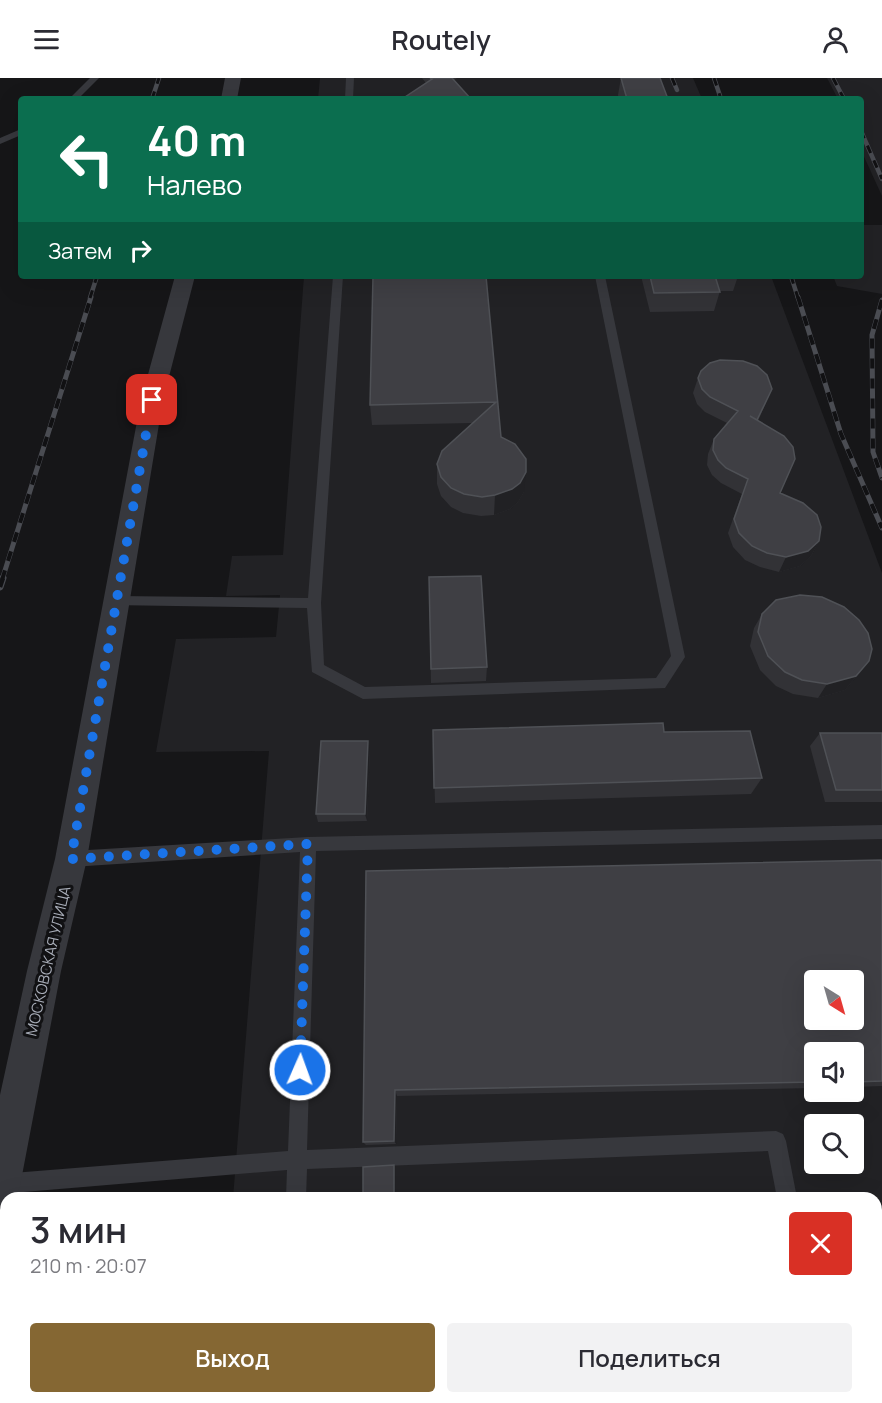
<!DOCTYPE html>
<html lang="ru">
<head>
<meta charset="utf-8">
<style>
  :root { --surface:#fff; --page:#f2f2f3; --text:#2b2b33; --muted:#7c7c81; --accent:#856733 }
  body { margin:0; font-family:Manrope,sans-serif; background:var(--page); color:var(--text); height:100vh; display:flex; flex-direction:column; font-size:22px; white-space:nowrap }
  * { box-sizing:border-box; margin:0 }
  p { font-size:20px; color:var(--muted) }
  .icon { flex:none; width:33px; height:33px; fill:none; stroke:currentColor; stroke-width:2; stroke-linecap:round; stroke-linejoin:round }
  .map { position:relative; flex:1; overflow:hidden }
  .details { position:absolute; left:0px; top:1114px; width:882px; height:212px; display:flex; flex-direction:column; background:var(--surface); border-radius:18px 18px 0 0; box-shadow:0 6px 24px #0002 }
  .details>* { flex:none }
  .guide { position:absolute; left:18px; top:18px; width:846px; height:183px; border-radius:6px; box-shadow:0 6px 24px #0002; background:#0b6e4f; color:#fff; overflow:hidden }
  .needle { width:39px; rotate:143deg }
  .buttons { position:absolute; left:804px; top:892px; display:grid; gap:12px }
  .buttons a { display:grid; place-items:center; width:60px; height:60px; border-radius:6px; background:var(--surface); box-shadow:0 6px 24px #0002; font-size:30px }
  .pin { position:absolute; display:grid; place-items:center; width:51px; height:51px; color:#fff; margin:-26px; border-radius:12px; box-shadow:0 3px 9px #0006 }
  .me { position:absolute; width:66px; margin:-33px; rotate:2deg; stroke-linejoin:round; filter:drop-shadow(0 0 4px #0008) }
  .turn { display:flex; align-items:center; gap:21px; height:126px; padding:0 30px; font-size:27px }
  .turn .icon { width:78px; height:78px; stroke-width:2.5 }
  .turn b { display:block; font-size:42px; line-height:51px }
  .then { display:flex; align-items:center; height:57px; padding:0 30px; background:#0003; gap:12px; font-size:22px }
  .round { display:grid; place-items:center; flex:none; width:63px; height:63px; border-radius:6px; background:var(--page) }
  .overview { display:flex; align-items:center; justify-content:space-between; height:102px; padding:0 30px }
  h1 { font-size:36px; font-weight:600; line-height:45px }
  .action { display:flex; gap:12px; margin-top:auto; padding:12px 30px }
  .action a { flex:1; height:69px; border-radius:6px; background:var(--accent); color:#fff; font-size:24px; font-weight:600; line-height:69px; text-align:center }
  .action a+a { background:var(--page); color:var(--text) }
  header { display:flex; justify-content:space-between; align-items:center; height:78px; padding:0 30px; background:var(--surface); font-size:27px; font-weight:600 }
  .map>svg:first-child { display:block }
</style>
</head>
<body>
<header><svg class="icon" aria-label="menu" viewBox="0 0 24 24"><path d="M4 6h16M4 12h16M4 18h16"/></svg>Routely<svg class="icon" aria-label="person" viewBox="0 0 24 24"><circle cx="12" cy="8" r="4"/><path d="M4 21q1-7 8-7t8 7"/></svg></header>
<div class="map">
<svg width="882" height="1325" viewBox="0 0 882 1325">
  <rect width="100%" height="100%" fill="#161618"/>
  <path fill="#222225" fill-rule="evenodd" d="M320,0H693L702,21H318Z
    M827,0H882V118L861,72V21H838Z
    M861,147H882V216L837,208L833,198H861Z
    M304,198H771L882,495V1325H214L215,1320H876V1120H233L269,673L156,674L176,561L276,559L280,517L226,518L232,478L283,477ZM814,903H854V942H814ZM814,975H854V1014H814ZM814,1047H854V1086H814Z"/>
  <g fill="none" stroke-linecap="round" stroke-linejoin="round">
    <path fill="#37383d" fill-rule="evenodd" d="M90,0H99L78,21H69Z
      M346,0H354L353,21H345Z
      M21,51V57L0,66V60Z
      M333,198H343L321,525L324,587L365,609L656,600L671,578L595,198H605L685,579L665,610L363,621L312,594L307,530L111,527L109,523L116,518L308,520Z
      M882,747V761L316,773L307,1072L776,1053L783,1056L786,1063L797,1120H777L768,1073L307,1091L306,1120H286L287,1092L0,1116V1096L288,1073L300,774L71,789L65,786L63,781L65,776L71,773L308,759Z
      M278,1320H300L299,1325H277Z
      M817,1320H839L840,1325H818Z"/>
    <path fill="#37383d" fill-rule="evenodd" d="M225,0H241L237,21H221Z
      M175,198H195L163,322L87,781L61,893L20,1108L14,1120H6V1125L0,1128V1017L27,893L55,781L141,322Z"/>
    <g stroke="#4a4c52" stroke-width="4.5">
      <path id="rail-far2" d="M672,0L677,12
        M714,0L721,21
        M833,0L844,21
        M152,21L159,0
        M861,53L882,101
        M791,198L798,220
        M90,220L97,198"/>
    </g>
    <g stroke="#4a4c52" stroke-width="5">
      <path id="rail-far1" d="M798,219L841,356L882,450
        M882,222L872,257L873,374L882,400
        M2,502L91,219"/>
    </g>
    <g stroke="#4a4c52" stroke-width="7">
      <path id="rail" d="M0,509L3,500"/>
    </g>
    <use href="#rail-far2" stroke="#111113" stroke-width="3" stroke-dasharray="8" stroke-linecap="butt"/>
    <use href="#rail-far1" stroke="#111113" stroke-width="4" stroke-dasharray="10" stroke-linecap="butt"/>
    <use href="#rail" stroke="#111113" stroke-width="4.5" stroke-dasharray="14" stroke-linecap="butt"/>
  </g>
  <path fill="#323236" d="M422,0H457L454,2L426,5Z
    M621,0L668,21H619L618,17Z
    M486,198L501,359L524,414L518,424L510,431L494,437L481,438L463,435L451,429L441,418L437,406V386L472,345L372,347L370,327Z
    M641,198H738L733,213H720L714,233L650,234Z
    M698,300L772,311L758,343L780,415L819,463L811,478L800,488L779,494L760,489L745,482L733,469L728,455L742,416L721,405L712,397L707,387L708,376L714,361L727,345L705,334L697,326L693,315Z
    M429,499L487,589L486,603L431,605Z
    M762,536L869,583L845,612L818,620L793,616L776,608L760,592L750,568L754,550Z
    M433,652L664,654L762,700L751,716L435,725Z
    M820,655H882V724H825L810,668Z
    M370,671L367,743L318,744L316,736Z
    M882,785V1008L854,1009V975H814V1010L397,1018L396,1066L366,1067L363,1064L366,793Z"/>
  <path fill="#212124" d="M526,394L524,414L518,424L510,431L494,437L495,417Z
    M819,463L811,478L800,488L779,494L786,479Z
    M869,583L845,612L818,620L827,606Z
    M368,663L370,671L367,743L365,736Z
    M395,1012L397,1018L396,1066L394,1063Z
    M394,1087L396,1090V1120H394Z"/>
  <path fill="#3f3f44" stroke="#4f5156" stroke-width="1.5" fill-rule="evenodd" d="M430,0H452L471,21H402L432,1Z
    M621,0H660L668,21H627Z
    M373,198H486L501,359L515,366L526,381V394L520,405L512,411L495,417L482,419L464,416L451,410L441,399L437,386L442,373L496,324L370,327Z
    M650,198H715L720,214L654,215Z
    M720,282L743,283L757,288L767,297L772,311L757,342L750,338L784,358L793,369L795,381L780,415L803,425L817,437L821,449L819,463L808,473L786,479L767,475L752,468L739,455L734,441L748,401L726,390L718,382L713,372L714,361L738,333L710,319L702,311L698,300L701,293L710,285Z
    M481,498L487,589L431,591L429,499Z
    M800,517L822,519L844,529L859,542L868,555L872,571L869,583L856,598L827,606L802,602L785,594L768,578L758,554L762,536L776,522Z
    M663,645L664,654L750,653L762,700L434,710L433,652Z
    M820,655H882V712H836Z
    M321,663H368L365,736H316Z
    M881,782L882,785V1003L854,1004V975H814V1004L395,1012L394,1063L363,1064L366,793ZM814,903H854V942H814Z
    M394,1087V1120H363V1089Z
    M772,1116L773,1120H656Z
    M334,1320H611V1325H334Z"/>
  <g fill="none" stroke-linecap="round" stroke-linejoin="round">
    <path stroke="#1a73e8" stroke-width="10" stroke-dasharray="0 18" d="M152,322L71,781L308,766L300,992"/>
  </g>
  <g text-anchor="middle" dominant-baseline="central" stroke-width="6" stroke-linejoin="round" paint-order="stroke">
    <g font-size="15" fill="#a8adb8" stroke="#111113">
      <text transform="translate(48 883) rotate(-77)">МОСКОВСКАЯ УЛИЦА</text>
    </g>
  </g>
</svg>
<div class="buttons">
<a><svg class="needle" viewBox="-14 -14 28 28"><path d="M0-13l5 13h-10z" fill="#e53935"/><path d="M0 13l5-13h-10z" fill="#7c7c81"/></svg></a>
<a><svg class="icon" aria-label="sound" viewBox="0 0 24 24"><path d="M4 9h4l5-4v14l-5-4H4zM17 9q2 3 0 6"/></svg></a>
<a><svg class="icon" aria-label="search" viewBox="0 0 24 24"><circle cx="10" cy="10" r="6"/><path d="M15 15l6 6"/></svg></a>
</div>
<div class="pin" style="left:152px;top:322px;background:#d93025"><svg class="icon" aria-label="arrive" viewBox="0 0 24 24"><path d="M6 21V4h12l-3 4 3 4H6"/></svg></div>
<svg class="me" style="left:300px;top:992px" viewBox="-20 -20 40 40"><circle r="17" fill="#1a73e8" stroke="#fff" stroke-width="3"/><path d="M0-11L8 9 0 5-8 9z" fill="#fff"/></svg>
<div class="guide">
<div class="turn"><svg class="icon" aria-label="left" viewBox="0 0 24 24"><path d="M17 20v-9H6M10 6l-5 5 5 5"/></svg><div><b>40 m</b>Налево</div></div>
<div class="then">Затем<svg class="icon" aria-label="right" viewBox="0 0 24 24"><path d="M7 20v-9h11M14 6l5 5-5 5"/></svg></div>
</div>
<section class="details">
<div class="overview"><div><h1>3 мин</h1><p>210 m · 20:07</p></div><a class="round" style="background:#d93025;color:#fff"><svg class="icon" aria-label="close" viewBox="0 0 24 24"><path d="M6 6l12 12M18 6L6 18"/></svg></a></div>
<div class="action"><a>Выход</a><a>Поделиться</a></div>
</section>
</div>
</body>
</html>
